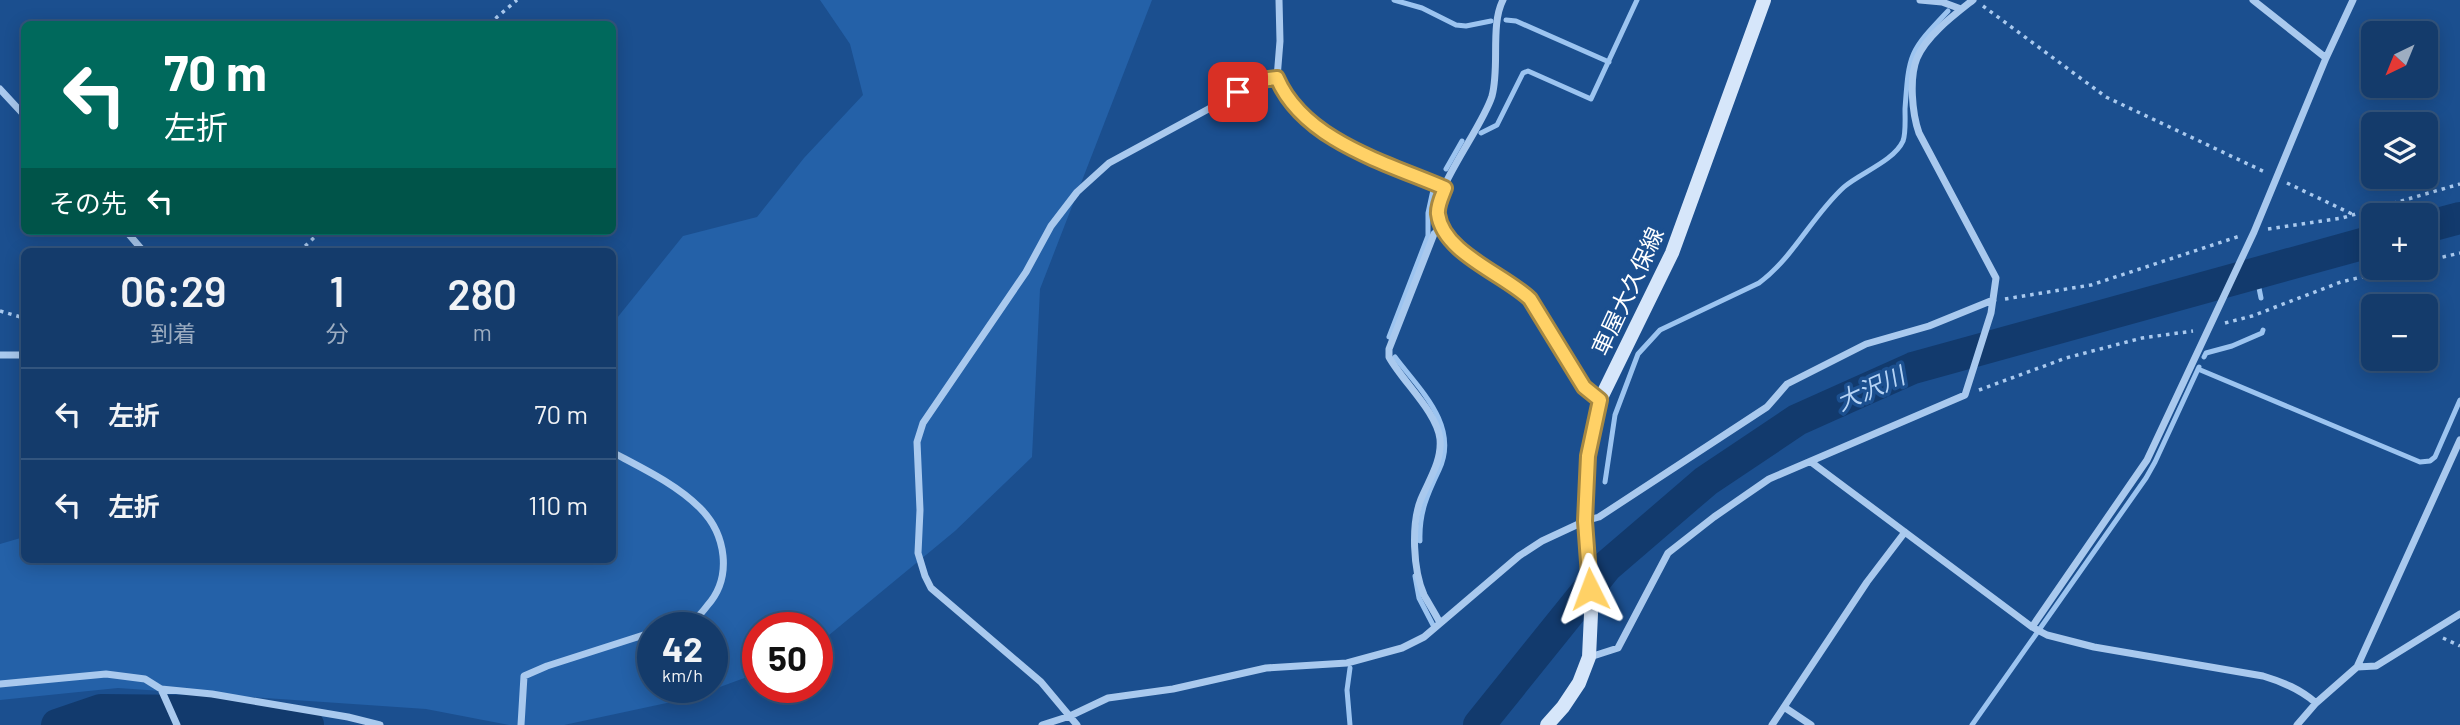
<!DOCTYPE html>
<html lang="ja">
<head>
<meta charset="utf-8">
<style>
  :root { --surface:#143b6b; --page:#214673; --text:#f1f3f6; --muted:#9dadc1; --line:#33557e }
  body { margin:0; font-family:Barlow,"Noto Sans JP",sans-serif; background:var(--page); color:var(--text); height:100vh; display:flex; flex-direction:column; font-size:26px; white-space:nowrap }
  * { box-sizing:border-box; margin:0 }
  p { font-size:23px; color:var(--muted) }
  .icon { flex:none; width:38px; height:38px; fill:none; stroke:currentColor; stroke-width:2; stroke-linecap:round; stroke-linejoin:round }
  .map { position:relative; flex:1; overflow:hidden }
  .panel { position:absolute; left:21px; top:248px; width:595px; height:315px; display:flex; flex-direction:column; background:var(--surface); border-radius:10px; box-shadow:0 4px 18px #0003,0 0 0 2px var(--line) }
  .panel>* { flex:none }
  .guide { position:absolute; left:21px; top:21px; width:595px; height:214px; border-radius:10px; box-shadow:0 4px 18px #0003,0 0 0 2px var(--line); background:#00695c; color:#fff; overflow:hidden }
  .needle { width:46px; rotate:223deg }
  .fabs { position:absolute; left:2361px; top:21px; display:grid; gap:14px }
  .fabs a { display:grid; place-items:center; width:77px; height:77px; border-radius:10px; background:var(--surface); box-shadow:0 4px 18px #0003,0 0 0 2px var(--line); font-size:35px }
  .speed { position:absolute; left:637px; top:612px; display:flex; gap:14px; font-size:35px; font-weight:700; text-align:center }
  .speed>* { display:grid; place-content:center; width:91px; height:91px; border-radius:50%; background:var(--surface); box-shadow:0 4px 18px #0003,0 0 0 2px var(--line); line-height:1 }
  .speed small { font-size:18px; font-weight:400 }
  .speed .limit { border:10px solid #d22; background:#fff; color:#111 }
  .pin { position:absolute; display:grid; place-items:center; width:60px; height:60px; color:#fff; margin:-30px; border-radius:14px; box-shadow:0 4px 10px #0006 }
  .me { position:absolute; width:77px; margin:-38px; rotate:357deg; stroke-linejoin:round; filter:drop-shadow(0 0 5px #0008) }
  .turn { display:flex; align-items:center; gap:24px; height:147px; padding:0 28px; font-size:32px }
  .turn .icon { width:91px; height:91px; stroke-width:2.5 }
  .turn b { display:block; font-size:49px; line-height:60px }
  .then { display:flex; align-items:center; height:66px; padding:0 28px; background:#0003; gap:14px; font-size:26px }
  .eta { display:flex; justify-content:space-evenly; align-items:center; height:119px; text-align:center }
  .eta b { font-size:42px; font-weight:600; line-height:49px }
  ul { padding:0; list-style:none }
  li { display:flex; align-items:center; gap:21px; height:91px; padding:0 28px; border-top:2px solid var(--line) }
  li div { flex:1 }
  li b { display:block; font-size:26px }
  li em { font-style:normal }
  .map>svg:first-child { display:block }
</style>
</head>
<body>
<div class="map">
<svg width="2460" height="725" viewBox="0 0 2460 725">
  <rect width="100%" height="100%" fill="#1b4f8f"/>
  <path fill="#2461a8" fill-rule="evenodd" d="M820,0H1152L1040,289L1032,457L955,531L817,645V628H758V673L690,698L564,725H509L426,709L118,688L0,700V544L24,537V560H612L613,323L683,236L757,217L804,158L863,95L850,44ZM653,628H712V688H653Z"/>
  <g fill="none" stroke-linecap="round" stroke-linejoin="round">
    <path stroke="#9cc4f0" stroke-width="5" d="M1394,0L1422,8L1456,25L1466,26L1491,21
      M1506,20L1516,21L1609,62
      M1481,133L1497,125L1523,73L1528,71L1591,99L1637,0
      M1446,169L1462,141
      M2256,273L2261,298
      M1389,337L1428,236V213L1433,190
      M1395,357C1419,389 1460,426 1439,470C1427,495 1419,513 1420,541
      M2204,357L2206,353L2232,346L2262,333L2263,330
      M2198,369L2420,462L2430,461L2435,457L2460,400
      M1605,482L1615,415L1638,354L1660,330L1759,283C1794,257 1812,216 1844,187C1860,173 1894,161 1903,141C1906,133 1905,119 1905,109C1909,53 1909,52 1948,11
      M1415,576L1419,598L1433,625
      M1350,668L1347,690L1350,725
      M1972,725L2146,478L2155,462L2199,367"/>
    <path stroke="#123a6d" stroke-width="32" d="M2426,227L2460,218
      M57,725L101,710L192,711L308,725
      M1479,725L1607,566L1706,481L1797,420L1913,368L2373,241"/>
    <path stroke="#a9c9ee" stroke-width="3.5" stroke-dasharray="3.5 5" stroke-linecap="butt" d="M1983,6L2106,97L2267,173
      M489,24L517,0
      M2287,183L2352,214
      M2268,229L2342,218L2460,184
      M299,252L321,231
      M2426,261L2460,253
      M2005,299L2091,285L2240,236
      M0,311L24,318
      M2225,323L2252,316L2341,282L2399,268
      M1979,390L2066,358L2142,338L2193,331
      M2443,638L2460,646"/>
    <path stroke="#a9c9ee" stroke-width="7" d="M1279,0L1280,41L1277,78L1283,92L1308,120L1332,139L1445,188
      M1503,0C1490,25 1500,67 1492,96C1483,126 1436,185 1437,213C1438,227 1453,244 1464,253C1485,270 1511,280 1530,299L1584,387L1600,399
      M1920,0L1942,2L1961,9
      M2253,0L2326,58
      M0,89L24,115
      M126,231L144,252
      M0,355H24
      M612,452C642,468 676,484 700,508C726,534 733,577 707,606C704,610 700,615 696,618C688,623 674,625 665,628
      M1811,462L2032,627L2047,635L2094,647L2263,676C2283,682 2300,689 2316,703
      M1440,623C1435,613 1429,604 1424,595C1413,570 1411,524 1421,499C1429,480 1442,461 1440,439C1437,412 1402,381 1389,357V349L1434,234L1442,227
      M2032,627L2147,460L2254,232L2326,58L2353,0
      M1590,657L1618,648L1668,553L1714,517L1769,479L1965,395L1991,313L1996,278L1919,133C1912,113 1909,78 1917,58C1927,35 1954,15 1973,0
      M2357,667L2376,666L2460,614
      M0,684L106,674L145,679L161,689L212,694L348,717L380,725
      M161,689L177,725
      M1784,707L1811,725
      M521,725L524,676L547,666L653,632
      M1042,725L1070,716L1108,698L1173,689L1266,668L1347,663L1402,648L1424,637L1519,556L1542,541L1585,521L1599,517L1767,407L1787,384L1866,344L1929,326L1993,300
      M1077,725L1041,682L931,588L925,576L918,553L920,510L917,442L923,423L1026,272L1051,226L1077,192L1109,163L1260,81L1277,78
      M1772,725L1867,582L1905,532
      M2297,725L2316,703L2357,667L2460,440"/>
    <path stroke="#d6e6fa" stroke-width="14" d="M1547,725L1563,707L1579,683L1589,657L1591,614L1585,521L1588,456L1600,400L1672,253L1764,0"/>
  </g>
  <g fill="none" stroke-linecap="round" stroke-linejoin="round">
    <g stroke="#a68842" stroke-width="18">
      <path id="route" d="M1238,92L1260,80L1277,78C1304,141 1387,163 1445,188C1442,196 1437,206 1438,214C1443,253 1504,274 1530,299L1584,387L1600,400L1588,456L1585,521L1590,589"/>
    </g>
    <use href="#route" stroke="#ffd166" stroke-width="12"/>
  </g>
  <g text-anchor="middle" dominant-baseline="central" stroke-width="7" stroke-linejoin="round" paint-order="stroke">
    <g font-size="23" fill="#fff" stroke="#1b4f8f">
      <text transform="translate(1627 291) rotate(-65)">車屋大久保線</text>
    </g>
    <g font-size="24" font-style="italic" fill="#b5d3f5" stroke="#1b4f8f">
      <text transform="translate(1870 388) rotate(-24)">大沢川</text>
    </g>
  </g>
</svg>
<div class="fabs">
<a><svg class="needle" viewBox="-14 -14 28 28"><path d="M0-13l5 13h-10z" fill="#e53935"/><path d="M0 13l5-13h-10z" fill="#9dadc1"/></svg></a>
<a><svg class="icon" aria-label="layers" viewBox="0 0 24 24"><path d="M12 4l9 5-9 5-9-5zM3 14l9 5 9-5"/></svg></a>
<a>+</a>
<a>−</a>
</div>
<div class="speed"><div>42<small>km/h</small></div><div class="limit">50</div></div>
<div class="pin" style="left:1238px;top:92px;background:#d93025"><svg class="icon" aria-label="arrive" viewBox="0 0 24 24"><path d="M6 21V4h12l-3 4 3 4H6"/></svg></div>
<svg class="me" style="left:1590px;top:589px" viewBox="-20 -20 40 40"><path d="M0-17L14 15 0 8-14 15z" fill="#ffd166" stroke="#fff" stroke-width="4"/></svg>
<div class="guide">
<div class="turn"><svg class="icon" aria-label="left" viewBox="0 0 24 24"><path d="M17 20v-9H6M10 6l-5 5 5 5"/></svg><div><b>70 m</b>左折</div></div>
<div class="then">その先<svg class="icon" aria-label="left" viewBox="0 0 24 24"><path d="M17 20v-9H6M10 6l-5 5 5 5"/></svg></div>
</div>
<section class="panel">
<div class="eta">
<div><b>06:29</b><p>到着</p></div>
<div><b>1</b><p>分</p></div>
<div><b>280</b><p>m</p></div>
</div>
<ul>
<li><svg class="icon" aria-label="left" viewBox="0 0 24 24"><path d="M17 20v-9H6M10 6l-5 5 5 5"/></svg><div><b>左折</b></div><em>70 m</em></li>
<li><svg class="icon" aria-label="left" viewBox="0 0 24 24"><path d="M17 20v-9H6M10 6l-5 5 5 5"/></svg><div><b>左折</b></div><em>110 m</em></li>
</ul>
</section>
</div>
</body>
</html>
